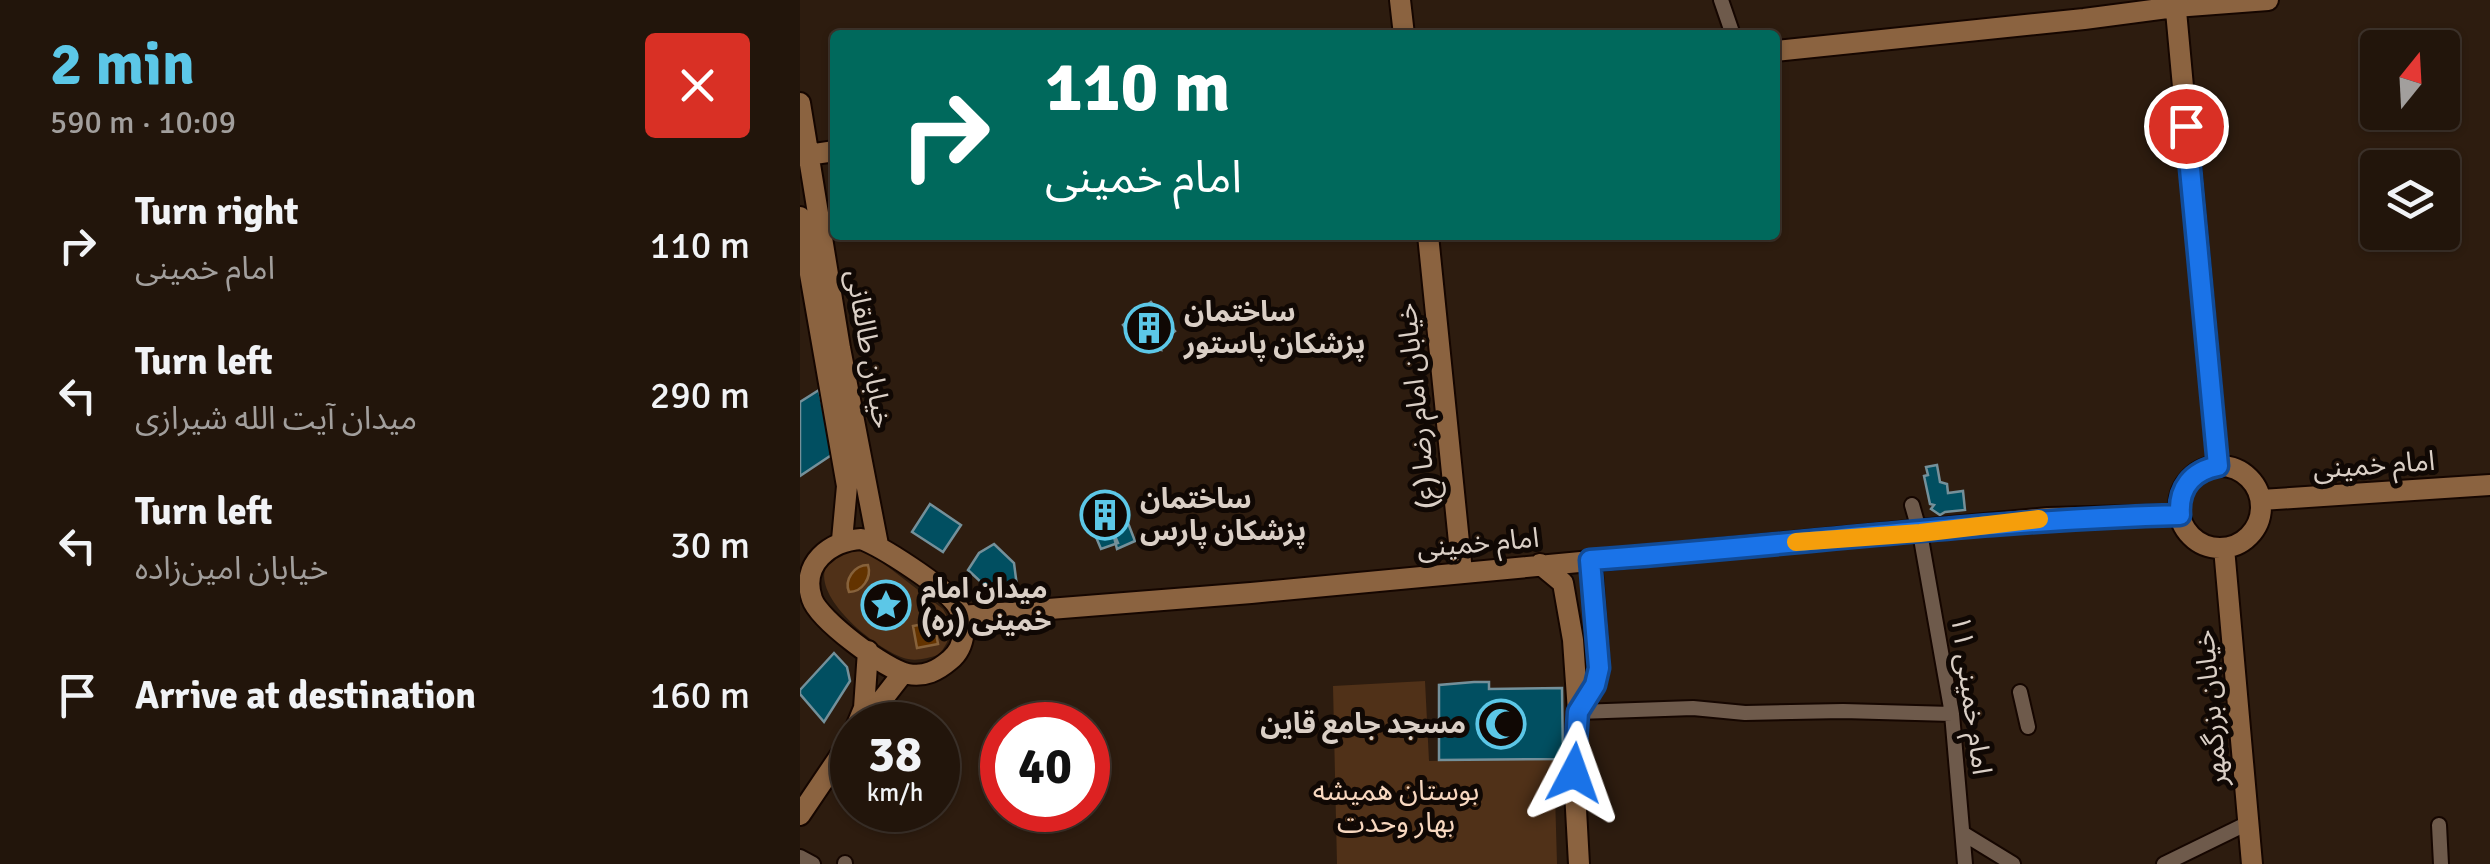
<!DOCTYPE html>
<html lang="en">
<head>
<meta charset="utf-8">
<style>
  :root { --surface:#22150b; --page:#2e2219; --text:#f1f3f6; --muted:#a29f9d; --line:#3f342c; --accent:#5cc7e7 }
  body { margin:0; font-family:Signika,"Noto Sans Arabic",sans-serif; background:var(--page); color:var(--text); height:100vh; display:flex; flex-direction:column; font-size:38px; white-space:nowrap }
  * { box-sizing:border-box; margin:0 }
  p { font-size:32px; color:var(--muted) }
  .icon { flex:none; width:55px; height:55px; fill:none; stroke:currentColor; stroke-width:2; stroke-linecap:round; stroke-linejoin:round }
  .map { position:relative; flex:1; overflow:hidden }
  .side { display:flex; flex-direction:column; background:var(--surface); width:800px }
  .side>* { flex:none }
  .top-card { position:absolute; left:30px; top:30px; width:950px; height:210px; border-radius:10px; box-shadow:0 2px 8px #0004,0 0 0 2px var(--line); background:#00695c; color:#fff; overflow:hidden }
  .needle { width:65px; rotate:18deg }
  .buttons { position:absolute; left:1560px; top:30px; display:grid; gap:20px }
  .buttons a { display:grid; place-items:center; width:100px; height:100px; border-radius:10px; background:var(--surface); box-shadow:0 2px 8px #0004,0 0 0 2px var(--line); font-size:50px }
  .speed { position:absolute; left:30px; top:702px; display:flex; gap:20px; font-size:50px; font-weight:700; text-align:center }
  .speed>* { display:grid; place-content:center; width:130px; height:130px; border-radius:50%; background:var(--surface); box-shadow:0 2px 8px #0004,0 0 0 2px var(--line); line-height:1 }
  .speed small { font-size:25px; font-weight:400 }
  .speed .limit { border:15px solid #d22; background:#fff; color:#111 }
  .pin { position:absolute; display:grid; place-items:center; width:85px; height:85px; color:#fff; margin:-42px; border:5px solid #fff; border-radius:50%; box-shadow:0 2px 10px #0007 }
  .me { position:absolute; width:110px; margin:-55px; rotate:4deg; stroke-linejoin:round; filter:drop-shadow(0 0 8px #0008) }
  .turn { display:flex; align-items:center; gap:35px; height:210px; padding:0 50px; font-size:45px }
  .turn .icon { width:130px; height:130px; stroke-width:2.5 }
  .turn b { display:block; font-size:70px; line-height:85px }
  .round { display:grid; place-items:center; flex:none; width:105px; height:105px; border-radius:10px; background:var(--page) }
  .head { display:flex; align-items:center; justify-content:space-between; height:170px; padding:0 50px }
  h1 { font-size:60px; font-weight:800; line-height:75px; color:var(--accent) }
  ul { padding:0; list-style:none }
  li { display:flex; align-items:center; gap:30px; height:150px; padding:0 50px }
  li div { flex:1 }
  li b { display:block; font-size:38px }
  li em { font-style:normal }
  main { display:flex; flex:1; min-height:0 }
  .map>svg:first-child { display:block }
</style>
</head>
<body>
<main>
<section class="side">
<div class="head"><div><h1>2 min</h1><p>590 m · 10:09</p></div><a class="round" style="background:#d93025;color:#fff"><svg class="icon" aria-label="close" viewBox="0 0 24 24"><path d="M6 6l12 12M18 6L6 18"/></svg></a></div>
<ul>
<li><svg class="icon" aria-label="right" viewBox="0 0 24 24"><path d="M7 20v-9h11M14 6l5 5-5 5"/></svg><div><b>Turn right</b><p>امام خمینی</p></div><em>110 m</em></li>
<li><svg class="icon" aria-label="left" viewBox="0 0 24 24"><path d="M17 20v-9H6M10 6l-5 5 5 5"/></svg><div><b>Turn left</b><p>میدان آیت الله شیرازی</p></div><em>290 m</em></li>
<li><svg class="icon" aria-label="left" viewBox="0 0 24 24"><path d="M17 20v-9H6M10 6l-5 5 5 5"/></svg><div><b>Turn left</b><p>خیابان امین‌زاده</p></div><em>30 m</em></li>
<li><svg class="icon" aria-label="arrive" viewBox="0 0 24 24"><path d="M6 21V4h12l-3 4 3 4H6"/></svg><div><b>Arrive at destination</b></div><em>160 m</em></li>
</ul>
</section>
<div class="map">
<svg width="1690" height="864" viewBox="0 0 1690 864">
  <rect width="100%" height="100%" fill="#2d1c0f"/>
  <path fill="#503118" d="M50,547L66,550L143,609C153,625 152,641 138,655C128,658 118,661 108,659C81,654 2,592 30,560C35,555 44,551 50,547Z
    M625,681L629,761L754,758L757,864H537L533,686Z"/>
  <path fill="#633300" stroke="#87623b" stroke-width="2.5" d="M68,565C72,578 62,592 49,592C44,580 54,565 68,565Z
    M134,622L138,644L117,648L113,626Z"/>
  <path fill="#014f61" stroke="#74909a" stroke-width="2.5" d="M351,302L375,331L359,345L361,350L341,347L323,325Z
    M19,390L33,454L0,476V402Z
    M1137,465L1140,482L1147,484L1148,493L1163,491L1165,510L1145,512L1140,515L1131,509L1134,505L1130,504L1124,476L1128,475L1126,467Z
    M315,493L328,523L312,529L318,543L301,549L283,506Z
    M130,504L161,525L143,552L112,532Z
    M328,523L335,541L317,549L312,529Z
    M194,544L214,563L218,594L197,597L168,570L179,553Z
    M34,653L47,667L50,681L24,722L0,694V690Z
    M674,682H689V689L762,688L763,759L639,760V685Z"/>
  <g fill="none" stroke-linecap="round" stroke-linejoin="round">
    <g stroke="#150600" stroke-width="18">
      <path id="street" d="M921,0L933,35
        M1112,505L1120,533L1152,714L1165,864
        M1220,692L1228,727
        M778,712L893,708L945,713L1043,711L1152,714
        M1639,825L1641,864
        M1164,834L1213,864
        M0,857L13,864
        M45,864V863
        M1364,864L1448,823"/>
    </g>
    <g stroke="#150600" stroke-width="24">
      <path id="secondary" d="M600,0L604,35
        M1375,0L1418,466
        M975,51L1284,19L1375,7L1468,0
        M0,103L40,348L78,545
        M0,156L35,151
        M0,217L47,486L42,540
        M628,235L662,572
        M1379 507a41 41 0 1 1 82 0a41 41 0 1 1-82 0Z
        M1461,500L1690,485
        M61,539C81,546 143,586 156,604C168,621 166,647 150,660C137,671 125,677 108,674C86,670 19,620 12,599C0,564 30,541 61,539Z
        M1424,548L1452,864
        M740,564L763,583L773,640L778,712L774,773L779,864
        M161,616L451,593L1248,518L1380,515
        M778,712L795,685L799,668L791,560
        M64,723L103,673
        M57,725L64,708L68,651
        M0,815L52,738"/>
    </g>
    <use href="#street" stroke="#6e5a4b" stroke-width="14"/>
    <use href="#secondary" stroke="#8b6340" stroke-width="20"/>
  </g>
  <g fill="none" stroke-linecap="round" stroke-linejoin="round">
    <g stroke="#114b97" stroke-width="25">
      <path id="route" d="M774,773L778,712L795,685L799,668L790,560C987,546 1183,520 1380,515C1378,488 1392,471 1418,466L1386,126"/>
    </g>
    <use href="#route" stroke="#1a73e8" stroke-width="18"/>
    <path stroke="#f59e0b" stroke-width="18" d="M996,542L1120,533L1239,519"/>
  </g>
  <defs>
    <g id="building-ring" transform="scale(2.5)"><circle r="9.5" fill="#100804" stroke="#5cc7e7" stroke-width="1.5"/><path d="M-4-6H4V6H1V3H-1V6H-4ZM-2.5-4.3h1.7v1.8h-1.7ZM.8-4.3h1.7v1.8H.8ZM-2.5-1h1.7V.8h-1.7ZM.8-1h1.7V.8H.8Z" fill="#5cc7e7"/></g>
    <g id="sight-ring" transform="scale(2.5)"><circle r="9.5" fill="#100804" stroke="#5cc7e7" stroke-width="1.5"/><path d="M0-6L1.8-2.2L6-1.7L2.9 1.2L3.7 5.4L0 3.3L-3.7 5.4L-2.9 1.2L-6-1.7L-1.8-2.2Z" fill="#5cc7e7"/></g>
    <g id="mosque-ring" transform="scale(2.5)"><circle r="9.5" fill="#100804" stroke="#5cc7e7" stroke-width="1.5"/><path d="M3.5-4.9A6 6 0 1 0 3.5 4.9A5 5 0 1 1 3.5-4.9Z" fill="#5cc7e7"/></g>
  </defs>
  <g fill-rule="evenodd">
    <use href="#building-ring" x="349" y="328"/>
    <use href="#building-ring" x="305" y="515"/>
    <use href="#sight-ring" x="86" y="605"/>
    <use href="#mosque-ring" x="701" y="724"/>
  </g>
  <g text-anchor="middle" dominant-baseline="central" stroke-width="10" stroke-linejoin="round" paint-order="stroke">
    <g font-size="28" font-weight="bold" fill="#dacfc6" stroke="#100804" text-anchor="start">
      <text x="384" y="312">ساختمان<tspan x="384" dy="32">پزشکان پاستور</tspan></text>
      <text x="340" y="499">ساختمان<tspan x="340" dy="32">پزشکان پارس</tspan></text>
      <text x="121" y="589">میدان امام<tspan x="121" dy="32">خمینی (ره)</tspan></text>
      <text x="666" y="724" text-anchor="end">مسجد جامع قاین</text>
    </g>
    <g font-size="28" fill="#dacfc6" stroke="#100804">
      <text transform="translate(69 349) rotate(80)">خیابان طالقانی</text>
      <text transform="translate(617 406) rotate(-96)">خیابان امام رضا (ع)</text>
      <text transform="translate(1574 465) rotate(-4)">امام خمینی</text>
      <text transform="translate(678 543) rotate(-5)">امام خمینی</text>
      <text transform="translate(1171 695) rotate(82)">امام خمینی ۱۱</text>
      <text transform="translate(1411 708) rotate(-95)">خیابان بزرگمهر</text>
    </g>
    <g font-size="28" fill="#f8d8c0" stroke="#100804">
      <text x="596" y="791">بوستان همیشه<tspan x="596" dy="32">بهار وحدت</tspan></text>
    </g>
  </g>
</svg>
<div class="buttons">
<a><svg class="needle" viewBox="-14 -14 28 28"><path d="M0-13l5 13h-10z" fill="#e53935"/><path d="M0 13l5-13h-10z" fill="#a29f9d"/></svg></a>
<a><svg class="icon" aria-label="layers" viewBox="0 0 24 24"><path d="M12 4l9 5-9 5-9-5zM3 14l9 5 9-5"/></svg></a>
</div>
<div class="speed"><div>38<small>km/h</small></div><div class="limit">40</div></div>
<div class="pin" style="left:1386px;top:126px;background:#d93025"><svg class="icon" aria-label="arrive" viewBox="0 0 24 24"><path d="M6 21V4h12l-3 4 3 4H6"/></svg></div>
<svg class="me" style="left:774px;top:773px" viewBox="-20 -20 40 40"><path d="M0-17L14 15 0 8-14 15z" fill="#1a73e8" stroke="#fff" stroke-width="4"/></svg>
<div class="top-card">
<div class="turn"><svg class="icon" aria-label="right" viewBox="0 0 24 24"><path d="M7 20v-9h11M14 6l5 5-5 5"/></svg><div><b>110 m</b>امام خمینی</div></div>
</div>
</div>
</main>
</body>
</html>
